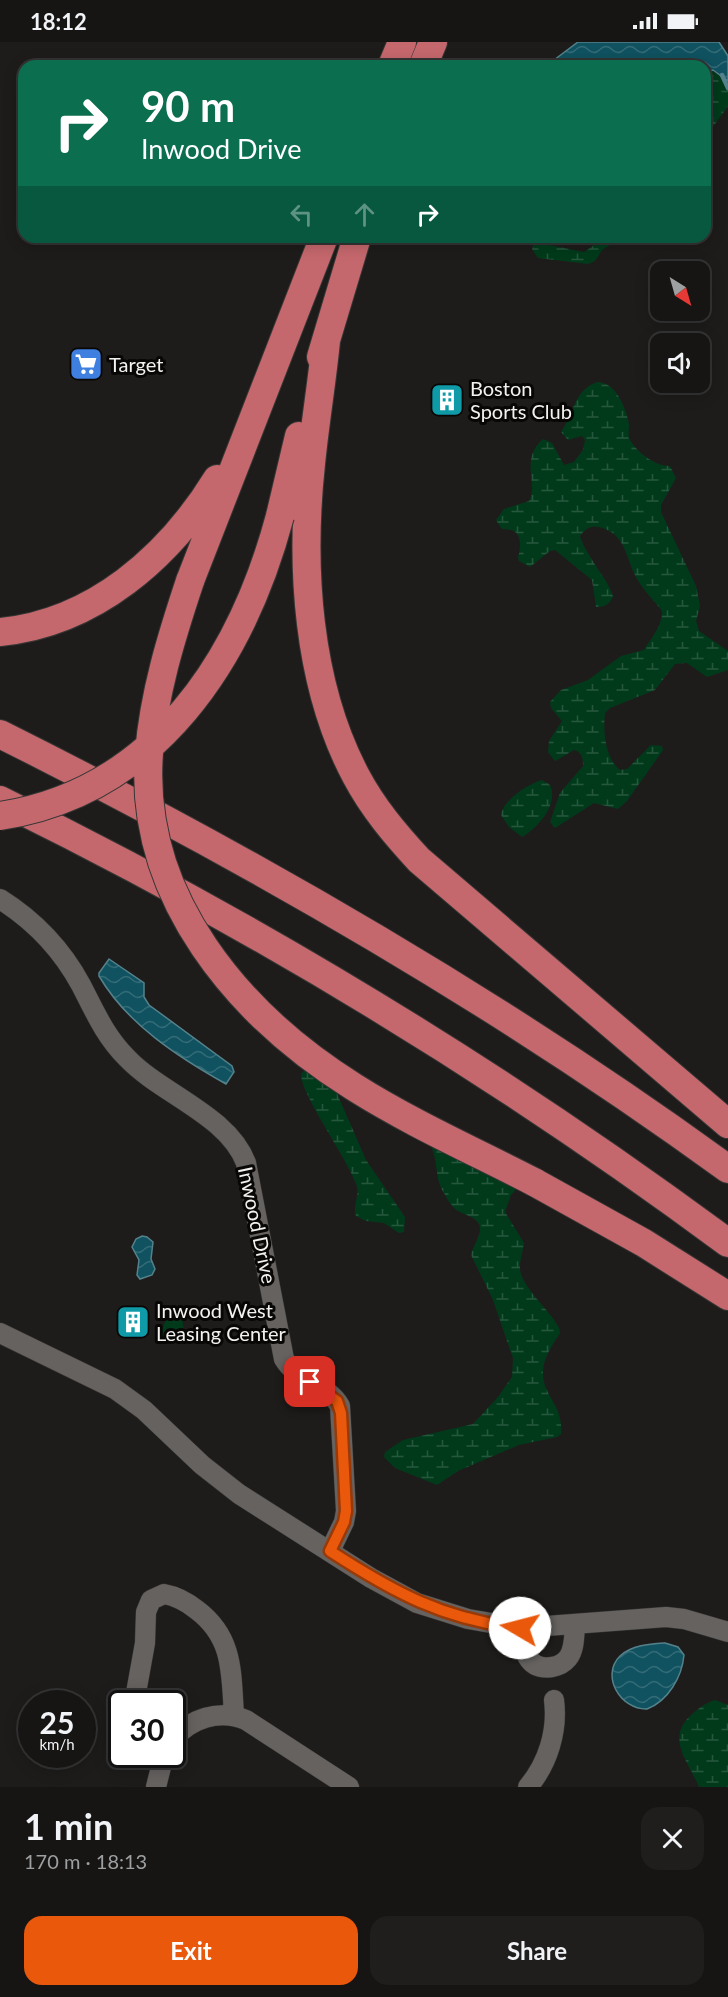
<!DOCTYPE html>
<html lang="en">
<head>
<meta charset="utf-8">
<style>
  :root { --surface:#161514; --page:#1f1e1d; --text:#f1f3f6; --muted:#9e9fa0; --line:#353434; --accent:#ea580c }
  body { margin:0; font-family:Lato,sans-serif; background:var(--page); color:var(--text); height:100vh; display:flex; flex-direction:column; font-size:22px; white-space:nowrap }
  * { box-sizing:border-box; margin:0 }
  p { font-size:20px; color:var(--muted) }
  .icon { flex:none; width:33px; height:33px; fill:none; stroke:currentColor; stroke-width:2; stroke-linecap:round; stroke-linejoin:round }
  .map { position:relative; height:1745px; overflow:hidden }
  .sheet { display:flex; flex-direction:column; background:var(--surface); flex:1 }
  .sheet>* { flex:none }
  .top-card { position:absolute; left:18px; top:18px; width:693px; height:183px; border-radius:18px; box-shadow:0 3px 15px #0003,0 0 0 2px var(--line); background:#0b6e4f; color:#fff; overflow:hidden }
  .needle { width:39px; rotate:143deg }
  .controls { position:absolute; left:650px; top:219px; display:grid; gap:12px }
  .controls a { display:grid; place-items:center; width:60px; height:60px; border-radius:12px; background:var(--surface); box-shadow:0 3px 15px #0003,0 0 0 2px var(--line); font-size:30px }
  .speed { position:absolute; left:18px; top:1648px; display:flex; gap:12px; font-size:30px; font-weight:700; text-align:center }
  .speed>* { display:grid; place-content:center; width:78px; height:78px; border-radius:50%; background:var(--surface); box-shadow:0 3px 15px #0003,0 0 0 2px var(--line); line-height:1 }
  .speed small { font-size:15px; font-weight:400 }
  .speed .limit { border:3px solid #111; border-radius:9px; background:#fff; color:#111 }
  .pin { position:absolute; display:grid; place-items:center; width:51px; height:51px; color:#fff; margin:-26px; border-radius:12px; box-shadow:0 3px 9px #0006 }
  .me { position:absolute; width:66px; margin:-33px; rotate:278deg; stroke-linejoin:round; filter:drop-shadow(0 0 4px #0008) }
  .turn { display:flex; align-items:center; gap:21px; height:126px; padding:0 24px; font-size:27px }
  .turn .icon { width:78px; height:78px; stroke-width:2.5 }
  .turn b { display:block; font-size:42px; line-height:51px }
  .lanes { display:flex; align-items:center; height:57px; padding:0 24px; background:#0003; justify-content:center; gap:30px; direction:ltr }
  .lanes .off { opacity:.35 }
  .round { display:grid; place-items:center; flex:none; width:63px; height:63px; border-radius:18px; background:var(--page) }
  .summary { display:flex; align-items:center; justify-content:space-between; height:102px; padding:0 24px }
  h1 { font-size:36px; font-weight:700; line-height:45px }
  .button { display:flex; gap:12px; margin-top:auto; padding:12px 24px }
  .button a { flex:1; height:69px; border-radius:18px; background:var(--accent); color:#fff; font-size:24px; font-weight:700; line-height:69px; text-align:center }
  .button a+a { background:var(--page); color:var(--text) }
  .status { display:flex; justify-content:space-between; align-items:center; height:42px; padding:0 30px; background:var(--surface); direction:ltr }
  .status svg { height:16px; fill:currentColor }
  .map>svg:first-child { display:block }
</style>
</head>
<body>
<div class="status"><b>18:12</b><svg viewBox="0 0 49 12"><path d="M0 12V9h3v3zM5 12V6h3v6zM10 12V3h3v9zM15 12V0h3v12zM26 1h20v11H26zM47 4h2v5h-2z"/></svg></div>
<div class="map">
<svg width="728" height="1745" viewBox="0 0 728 1745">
  <defs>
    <pattern id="wetland-marsh" width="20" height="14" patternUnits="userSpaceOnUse" patternTransform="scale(1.5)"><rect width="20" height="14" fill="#003a1b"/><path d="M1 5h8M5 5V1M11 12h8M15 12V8" fill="none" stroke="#26573d"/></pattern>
    <pattern id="water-waves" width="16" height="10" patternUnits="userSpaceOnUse" patternTransform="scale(1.5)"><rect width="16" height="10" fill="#105260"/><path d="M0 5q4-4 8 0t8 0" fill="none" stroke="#336b77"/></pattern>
  </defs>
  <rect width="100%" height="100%" fill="#1e1c1a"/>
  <path fill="#003a1b" d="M169,1275L182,1276L184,1289L175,1297L159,1298L166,1276Z"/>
  <path fill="url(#wetland-marsh)" d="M709,27L728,39V64L705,96V31Z
    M606,195H622L602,208L595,219L588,222L538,216L532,207L534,203H549L584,210Z
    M597,340C616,340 626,366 629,382C629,387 628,391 629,396C635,409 656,425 670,424L676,436L661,463V470L696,544L700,564L696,579L699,589L728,609V628L707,635L687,621L675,622L655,648L610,666L605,671C603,690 605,716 620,728L627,727L651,703L662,704L663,708L627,759L618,767L594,761L555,786L550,780L560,751L583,724C583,716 582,710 574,708L555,719L548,710L549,699L562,679L551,666L550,660L561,648L588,638L621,614L644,608C651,596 663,583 662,569C653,557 640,545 634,531C625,511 624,491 599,485C591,483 585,487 580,494C585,513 611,541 613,555C609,562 605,565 596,565L592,538L555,508L550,509L530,525L519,519L518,515C521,507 522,490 511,488C508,487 504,488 501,486L496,478L504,467L529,459C539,441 519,418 543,397L552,401L564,423L574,420L583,408L585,398L582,394L568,398L561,390C574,372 574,348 597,340Z
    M542,738L550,743C559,762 538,786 522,795L509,785L501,773C503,758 528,742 542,738Z
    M305,1028L332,1040L366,1118L405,1175L404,1190L399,1191L384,1181L366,1179L356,1174C352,1162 361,1153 356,1142C347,1116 300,1051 301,1032Z
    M430,1102L517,1146L511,1153L505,1170L524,1201C523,1208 520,1217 520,1225C519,1243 550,1268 559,1286L560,1291C553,1302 543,1316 543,1330C542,1354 564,1363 561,1392L557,1395L519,1403L458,1429L437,1443L395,1426L384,1415L385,1410L403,1398L473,1382L498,1355L512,1335L513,1316L507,1299L493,1258L471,1213C473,1203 483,1192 479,1182C474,1173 462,1173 455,1167C450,1162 447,1157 444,1151C434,1136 439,1119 430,1102Z
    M715,1658L728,1663V1745H699C689,1720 665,1697 691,1673C699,1666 705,1661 715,1658Z"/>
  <path fill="url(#water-waves)" stroke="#54828c" stroke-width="1.5" d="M578,0H719L728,14V39L713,28L705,31V24H623L598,17L588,24H546Z
    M109,917L144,941V955L149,963L232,1024L234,1030L226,1042C178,1015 127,982 99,934V931Z
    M142,1194L147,1195L153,1200L151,1217L155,1227L152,1233L140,1237L137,1233L139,1218L132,1205L136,1197Z
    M665,1601L678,1605L684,1613C682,1635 668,1659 647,1667C621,1668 600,1634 620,1614C632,1603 650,1602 665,1601Z"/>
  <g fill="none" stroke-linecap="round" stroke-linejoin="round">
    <path stroke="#54828c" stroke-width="4.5" d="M722,33L728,46"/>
    <g stroke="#373635" stroke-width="21">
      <path id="minor" d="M0,857C35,879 61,906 81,943C95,970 105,994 127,1016C161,1052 228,1073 246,1121L284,1317C297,1339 328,1342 340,1364L346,1469L344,1480L330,1509
        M0,1291L115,1347L144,1368L202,1423L239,1452L371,1536L417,1561L468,1577L520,1586L666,1575L684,1577L728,1590
        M520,1586C523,1606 526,1629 552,1625C558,1624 564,1621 568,1616C575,1607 574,1593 575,1582
        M134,1662L145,1601L146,1570L151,1558L164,1552C176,1554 187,1560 197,1568C234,1596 231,1631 234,1673
        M172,1698C191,1676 219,1667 246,1678L349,1745
        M156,1745L164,1713
        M528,1745C548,1721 558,1689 554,1658"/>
    </g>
    <g stroke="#373635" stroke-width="30">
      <path id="highway" d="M392,24L402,0
        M423,24L433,0
        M326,299C322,340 315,381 311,422C300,524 307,642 356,734C373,766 395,792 419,818L728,1082
        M321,315L357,195
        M280,474L299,394
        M190,539L324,195
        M0,590C94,581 169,515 217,437
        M0,692C254,819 499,960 728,1127
        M0,758C255,883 500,1032 728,1201
        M534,1140L644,1201L728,1254"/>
    </g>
    <use href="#minor" stroke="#656260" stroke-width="20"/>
    <use href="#highway" stroke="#c5686d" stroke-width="28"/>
    <g stroke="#373635" stroke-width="30" stroke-linecap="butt">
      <path id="highway-bridge" d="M190,539C171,596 154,651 149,711C138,855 239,973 354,1045C411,1081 474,1109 534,1140
        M0,774C157,750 242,616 280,474"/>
    </g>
    <use href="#highway-bridge" stroke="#c5686d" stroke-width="28"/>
  </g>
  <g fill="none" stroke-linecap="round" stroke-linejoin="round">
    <g stroke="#983908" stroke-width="15">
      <path id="route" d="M310,1340L337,1359L341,1371L346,1469L344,1480L330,1509C393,1550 444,1578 520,1586"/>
    </g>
    <use href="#route" stroke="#ea580c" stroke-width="10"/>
  </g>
  <defs>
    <g id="supermarket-square" transform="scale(1.725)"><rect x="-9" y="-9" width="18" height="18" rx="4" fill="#3f7fe0" stroke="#080706"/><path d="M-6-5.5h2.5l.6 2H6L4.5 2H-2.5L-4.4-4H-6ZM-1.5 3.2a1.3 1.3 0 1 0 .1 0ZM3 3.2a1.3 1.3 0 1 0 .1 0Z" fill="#fff"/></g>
    <g id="building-square" transform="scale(1.725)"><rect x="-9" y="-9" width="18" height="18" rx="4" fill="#0f9aa8" stroke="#080706"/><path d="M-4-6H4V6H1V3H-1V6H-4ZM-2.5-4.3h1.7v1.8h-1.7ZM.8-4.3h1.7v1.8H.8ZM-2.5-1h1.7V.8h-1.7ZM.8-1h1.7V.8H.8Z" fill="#fff"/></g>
  </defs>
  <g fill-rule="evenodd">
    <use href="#supermarket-square" x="86" y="322"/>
    <use href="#building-square" x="447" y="358"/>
    <use href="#building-square" x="133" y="1280"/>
  </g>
  <g text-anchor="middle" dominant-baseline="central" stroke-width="6" stroke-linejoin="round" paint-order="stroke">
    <g font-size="20" fill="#f3f2f1" stroke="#080706" text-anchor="start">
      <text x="109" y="322">Target</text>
      <text x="470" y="346">Boston<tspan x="470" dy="23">Sports Club</tspan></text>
      <text x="156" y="1268">Inwood West<tspan x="156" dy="23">Leasing Center</tspan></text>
    </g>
    <g font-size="20" fill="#f3f2f1" stroke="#080706">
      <text transform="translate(258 1183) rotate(78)">Inwood Drive</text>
    </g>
  </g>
</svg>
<div class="controls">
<a><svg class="needle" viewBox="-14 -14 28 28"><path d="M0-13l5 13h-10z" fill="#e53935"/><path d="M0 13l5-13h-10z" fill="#9e9fa0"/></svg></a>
<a><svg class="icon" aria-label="sound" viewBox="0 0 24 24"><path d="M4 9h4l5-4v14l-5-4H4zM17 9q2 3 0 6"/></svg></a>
</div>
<div class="speed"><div>25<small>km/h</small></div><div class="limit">30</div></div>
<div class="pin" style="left:310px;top:1340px;background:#d93025"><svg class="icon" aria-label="arrive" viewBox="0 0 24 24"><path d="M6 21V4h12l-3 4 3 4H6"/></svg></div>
<svg class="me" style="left:520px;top:1586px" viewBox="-20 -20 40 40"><circle r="19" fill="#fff"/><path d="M0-13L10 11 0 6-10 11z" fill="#ea580c"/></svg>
<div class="top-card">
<div class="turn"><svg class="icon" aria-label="right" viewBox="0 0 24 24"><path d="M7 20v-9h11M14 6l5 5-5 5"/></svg><div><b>90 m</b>Inwood Drive</div></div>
<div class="lanes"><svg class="icon off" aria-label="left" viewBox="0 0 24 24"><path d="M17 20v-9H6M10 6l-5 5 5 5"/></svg><svg class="icon off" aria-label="ahead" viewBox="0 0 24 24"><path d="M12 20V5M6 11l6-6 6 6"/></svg><svg class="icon" aria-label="right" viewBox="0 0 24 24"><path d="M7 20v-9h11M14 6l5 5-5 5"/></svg></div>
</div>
</div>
<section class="sheet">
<div class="summary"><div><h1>1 min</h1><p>170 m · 18:13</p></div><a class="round"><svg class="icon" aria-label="close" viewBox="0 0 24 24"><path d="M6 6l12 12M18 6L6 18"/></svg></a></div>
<div class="button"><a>Exit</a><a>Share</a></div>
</section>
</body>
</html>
